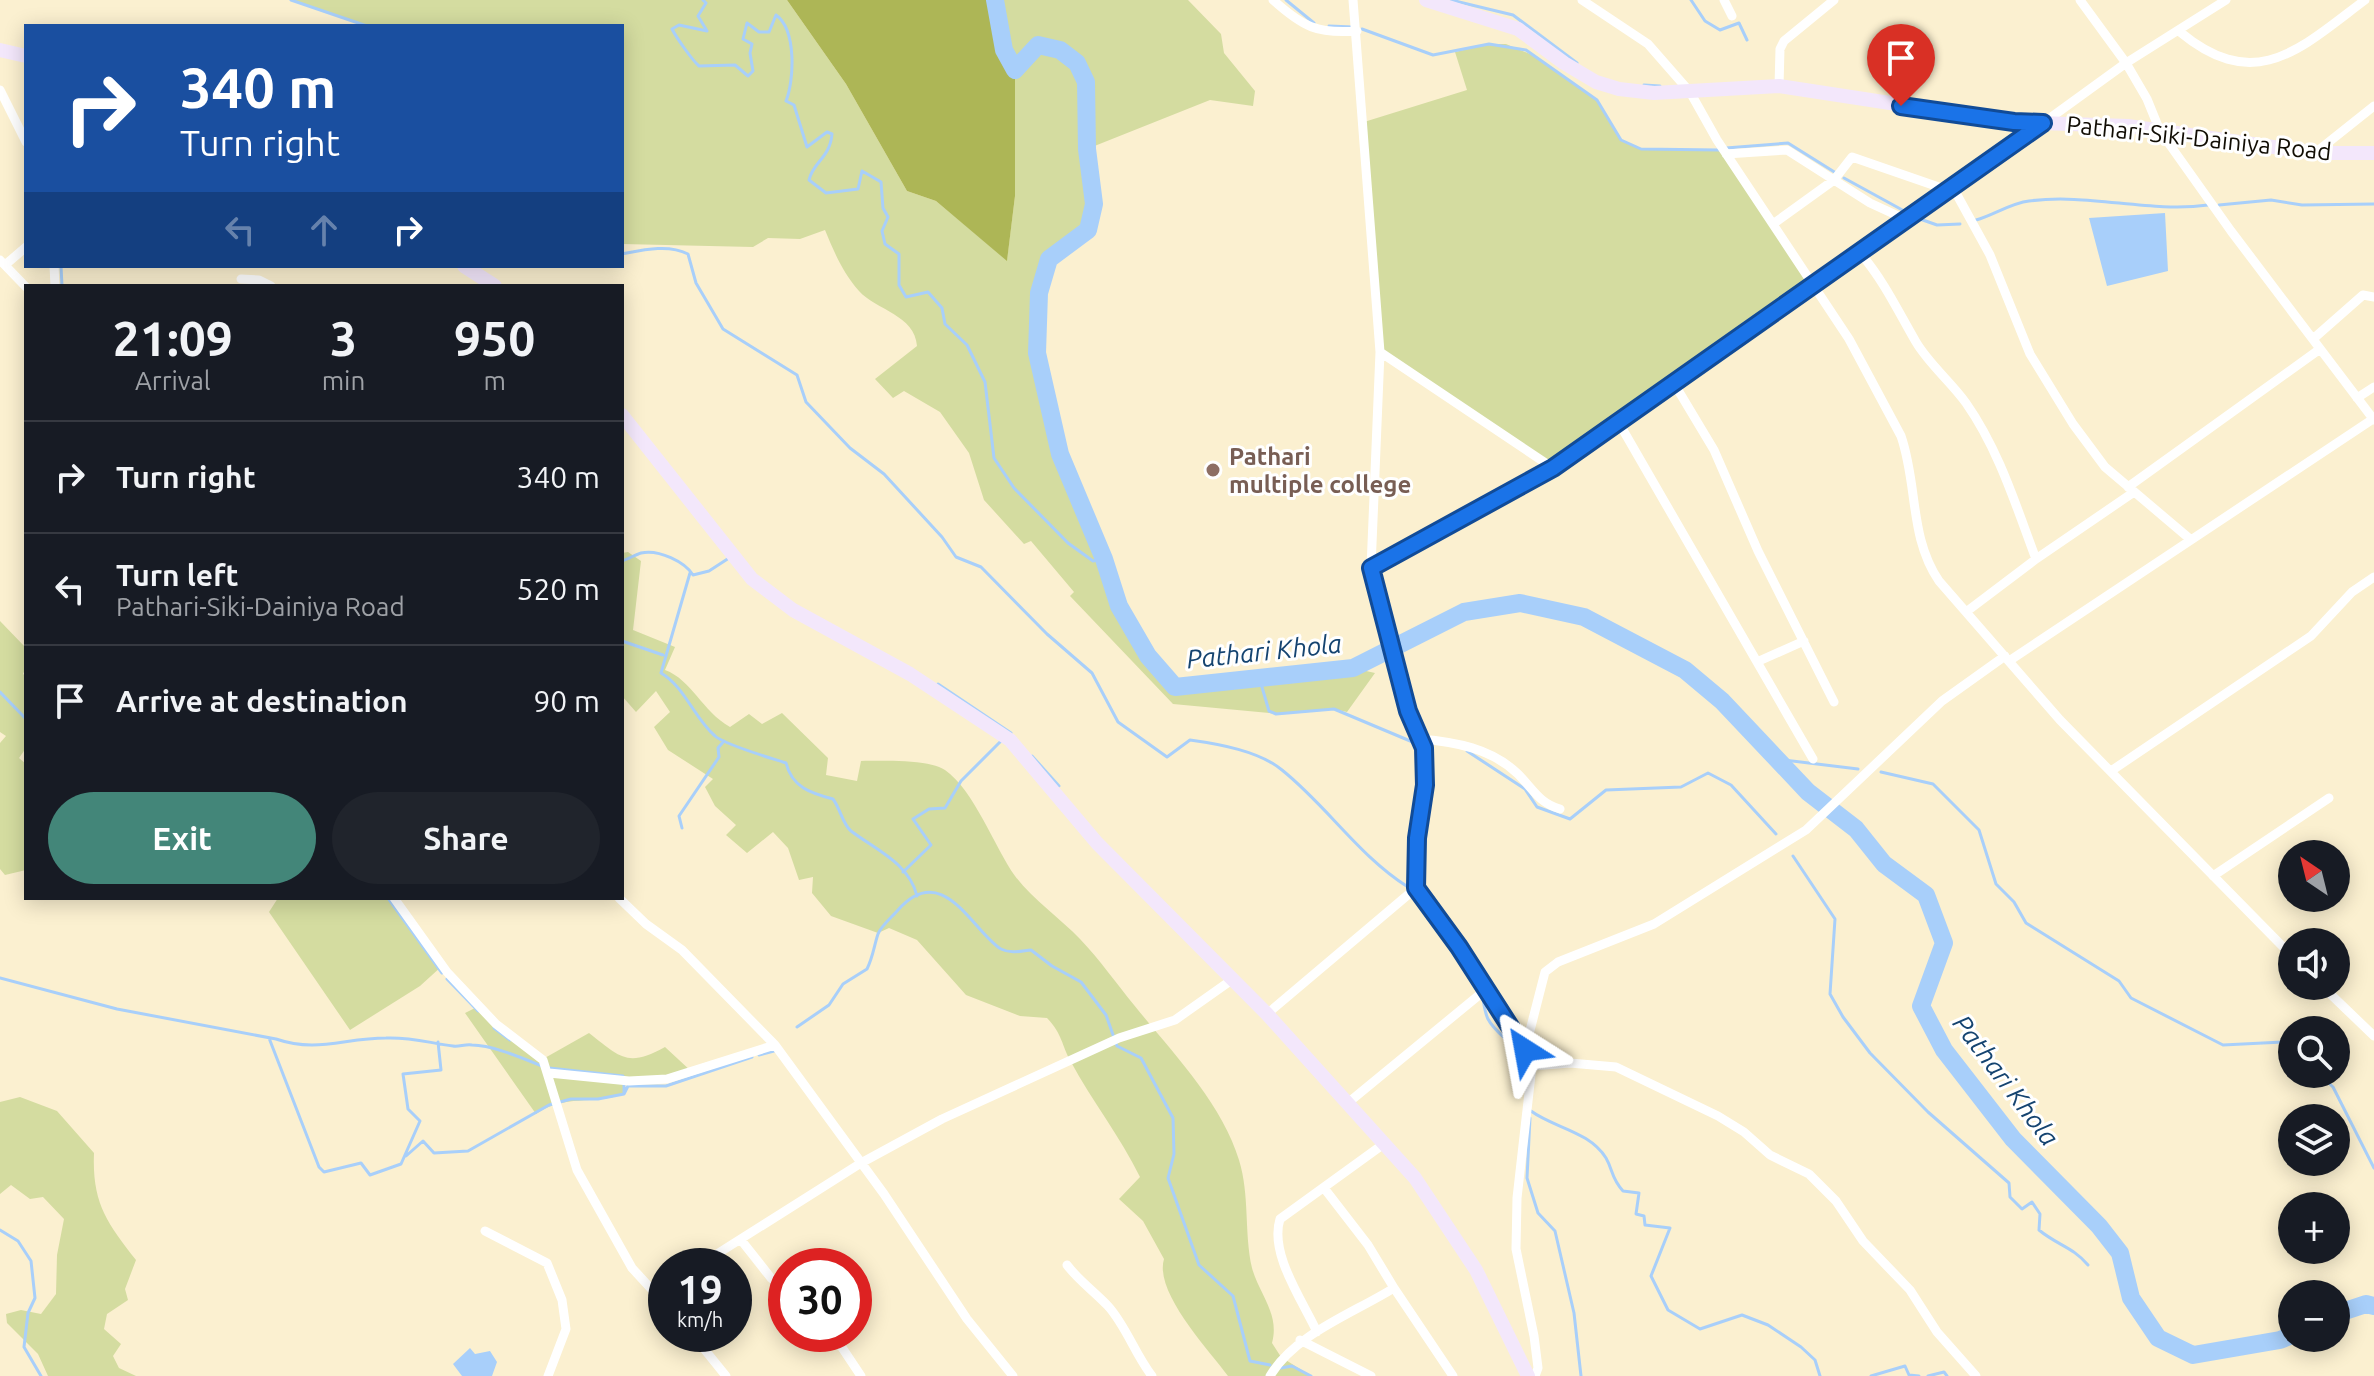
<!DOCTYPE html>
<html lang="en">
<head>
<meta charset="utf-8">
<style>
  :root { --surface:#171b24; --page:#20242c; --text:#f1f3f6; --muted:#9ea1a6; --line:#363941; --accent:#438679 }
  body { margin:0; font-family:Ubuntu,sans-serif; background:var(--page); color:var(--text); height:100vh; display:flex; flex-direction:column; font-size:30px; white-space:nowrap }
  * { box-sizing:border-box; margin:0 }
  p { font-size:26px; color:var(--muted) }
  .icon { flex:none; width:44px; height:44px; fill:none; stroke:currentColor; stroke-width:2; stroke-linecap:round; stroke-linejoin:round }
  .map { position:relative; flex:1; overflow:hidden }
  .panel { position:absolute; left:24px; top:284px; width:600px; height:616px; display:flex; flex-direction:column; background:var(--surface); border-radius:0px; box-shadow:0 4px 20px #0003 }
  .panel>* { flex:none }
  .hud { position:absolute; left:24px; top:24px; width:600px; height:244px; border-radius:0px; box-shadow:0 4px 20px #0003; background:#1a4fa0; color:#fff; overflow:hidden }
  .needle { width:52px; rotate:325deg }
  .fabs { position:absolute; left:2278px; top:840px; display:grid; gap:16px }
  .fabs a { display:grid; place-items:center; width:72px; height:72px; border-radius:50%; background:var(--surface); box-shadow:0 4px 20px #0003; font-size:40px }
  .speed { position:absolute; left:648px; top:1248px; display:flex; gap:16px; font-size:40px; font-weight:700; text-align:center }
  .speed>* { display:grid; place-content:center; width:104px; height:104px; border-radius:50%; background:var(--surface); box-shadow:0 4px 20px #0003; line-height:1 }
  .speed small { font-size:20px; font-weight:400 }
  .speed .limit { border:12px solid #d22; background:#fff; color:#111 }
  .pin { position:absolute; display:grid; place-items:center; width:68px; height:68px; color:#fff; margin:-82px -34px; border-radius:50% 50% 50% 0; rotate:-45deg; box-shadow:0 0 8px #0007 }
  .pin .icon { rotate:45deg }
  .me { position:absolute; width:88px; margin:-44px; rotate:326deg; stroke-linejoin:round; filter:drop-shadow(0 0 6px #0008) }
  .turn { display:flex; align-items:center; gap:28px; height:168px; padding:0 24px; font-size:36px }
  .turn .icon { width:104px; height:104px; stroke-width:2.5 }
  .turn b { display:block; font-size:56px; line-height:68px }
  .lanes { display:flex; align-items:center; height:76px; padding:0 24px; background:#0003; justify-content:center; gap:40px; direction:ltr }
  .lanes .off { opacity:.35 }
  .eta { display:flex; justify-content:space-evenly; align-items:center; height:136px; text-align:center }
  .eta b { font-size:48px; font-weight:700; line-height:56px }
  .cta { display:flex; gap:16px; margin-top:auto; padding:16px 24px }
  .cta a { flex:1; height:92px; border-radius:48px; background:var(--accent); color:#fff; font-size:32px; font-weight:700; line-height:92px; text-align:center }
  .cta a+a { background:var(--page); color:var(--text) }
  ul { padding:0; list-style:none }
  li { display:flex; align-items:center; gap:24px; height:112px; padding:0 24px; border-top:2px solid var(--line) }
  li div { flex:1 }
  li b { display:block; font-size:30px }
  li em { font-style:normal }
  .map>svg:first-child { display:block }
</style>
</head>
<body>
<div class="map">
<svg width="2374" height="1376" viewBox="0 0 2374 1376">
  <rect width="100%" height="100%" fill="#fbf0d0"/>
  <path fill="#d4dca0" d="M291,0H787L846,84L907,191L936,201L1007,260L1015,196V70L1004,50L995,0H1188L1221,34L1224,53L1255,91L1253,106L1210,100L1087,149L1094,204L1088,230L1049,259L1039,293L1037,353L1060,454L1104,559L1119,606L1148,656L1175,686L1353,668L1375,673L1347,712L1334,709L1279,714L1173,704L1070,596L1074,592L1031,541L1024,544L984,500L969,453L940,412L904,391L893,398L875,379L917,346C915,315 876,310 859,291C843,273 834,252 825,230L800,239L768,238L753,247L622,244V26H367Z
    M1489,44H1506L1537,57L1597,100L1622,140L1641,149L1719,150L1816,285L1553,468L1380,352L1364,122L1467,90L1455,52Z
    M628,552L641,561L633,630L675,647L665,670C692,680 702,711 730,727L749,714L762,724L782,713L828,758L826,775L857,781L861,761C880,761 929,759 945,770C974,790 995,848 1015,876C1033,900 1060,918 1080,939C1100,960 1116,983 1134,1005C1171,1051 1222,1103 1239,1160C1250,1196 1244,1233 1252,1268C1259,1294 1280,1314 1272,1343L1281,1357L1311,1376H1228C1208,1349 1154,1292 1164,1259L1143,1221L1119,1199L1140,1177C1120,1136 1092,1101 1071,1062C1061,1044 1063,1035 1047,1018L1020,1016L966,995L917,940L889,928L878,933L831,916L812,893L813,877L799,880L788,848L773,832L747,853L726,835L736,825L715,806L705,787L713,779L668,750L654,727L670,712L656,691L636,712L622,696V553Z
    M0,621L26,648V671L23,673L26,680V748L19,758L26,764V870L5,875L0,869V743L6,736L0,732Z
    M278,898H393L442,966L420,986L350,1030L269,912Z
    M479,1006L543,1059L589,1033C620,1057 627,1068 665,1047L692,1072L623,1081L624,1094C593,1105 564,1094 536,1114L465,1013Z
    M20,1097L57,1111L94,1153C92,1202 106,1222 136,1260L125,1289L128,1300L107,1314L104,1329L121,1344L113,1356L119,1368L136,1376H48L38,1354L7,1323L6,1314L21,1310L41,1314L56,1294L57,1255L64,1219L43,1197L30,1199L11,1185L0,1194V1102Z"/>
  <path fill="#adb656" d="M787,0H995L1004,50L1015,70V196L1007,261L936,201L907,191L846,84Z"/>
  <path fill="#a8cffa" d="M2165,213L2168,271L2107,286L2089,218Z
    M470,1348L475,1354L490,1351L497,1362L492,1376H462L453,1364Z"/>
  <g fill="none" stroke-linecap="round" stroke-linejoin="round">
    <path stroke="#a8cffa" stroke-width="3" d="M291,0L367,26
      M703,0L706,3L698,16L707,31L679,25L672,29C676,37 692,60 699,66L735,65L748,76L753,71L750,53L752,44L743,39L747,23L759,32H769L776,15C797,30 794,81 786,101L794,105L807,147L827,132L832,134C830,158 813,162 809,180L826,193L858,189L862,171L881,182L883,208L888,217L882,231L885,244L899,254V285L906,297L928,292L942,308L945,324L967,345L985,382L994,458L1014,488L1068,543L1093,561L1104,559
      M1286,0L1314,23
      M1451,0L1513,15L1577,63
      M1691,0L1705,21L1720,30L1739,23L1747,40
      M1329,26L1353,27
      M1362,29L1433,55L1489,44L1526,50L1597,100L1621,140L1641,149L1719,150
      M1644,85L1660,86
      M1726,148L1788,143L1836,173
      M1844,178L1906,212
      M2219,205L2271,200L2302,205L2374,204
      M1920,219L1937,225L1960,224
      M1976,220C1994,215 2011,203 2029,201C2089,193 2149,213 2208,205
      M622,254C643,250 668,244 688,254L696,283L723,329L797,375L806,402L850,448L884,474L942,537L956,557L981,567L1047,634L1092,673L1118,722L1167,757L1190,740C1219,744 1259,751 1282,770C1327,806 1359,856 1408,887
      M61,266L62,286
      M622,561C628,559 635,555 641,553C659,549 685,562 693,575L709,571L729,558
      M690,573L661,673C685,687 694,718 715,736C725,745 771,758 786,763C792,787 810,793 833,799C840,808 843,825 851,831C876,850 909,863 917,896
      M622,641L663,655
      M1259,677L1269,711L1276,714L1334,709L1415,743
      M938,684L1011,733
      M0,692L26,719
      M1467,751L1525,789L1537,807L1570,819L1606,790L1681,787L1708,773L1731,785L1776,834
      M1032,756L1059,786
      M1776,759L1858,769
      M1881,772L1933,784L1979,830L1996,884L2014,902L2026,923L2119,981L2131,998L2223,1045L2283,1042L2292,1050
      M682,828L679,816L719,757L718,748L724,741
      M1793,856L1835,919L1830,994L1843,1017L1870,1053L1928,1112L2009,1183L2010,1197L2022,1209L2032,1202L2040,1214L2039,1230C2057,1245 2073,1247 2088,1265
      M903,872L931,845L913,819L929,809L945,808L961,781L1001,741
      M1415,896L1428,919L1448,940L1479,990
      M388,898L442,973
      M0,978L117,1009L276,1039C317,1053 344,1038 386,1038C412,1037 429,1043 453,1046C459,1047 465,1044 472,1045C492,1045 522,1058 542,1066
      M447,979L478,1011
      M1483,999C1484,1005 1485,1013 1488,1019C1498,1039 1531,1050 1525,1078
      M797,1027L829,1005L843,984L867,969C873,957 874,946 878,934C881,926 892,917 898,910C943,859 973,932 1001,949C1011,954 1021,951 1031,950L1052,966L1081,982L1106,1015L1117,1046L1141,1058L1173,1118L1174,1154L1168,1178L1199,1265L1233,1296L1250,1361L1270,1365
      M494,1028L510,1040
      M269,1038L319,1167L324,1172L361,1163L370,1175L401,1164L420,1121L408,1109L403,1074L441,1070L438,1042
      M759,1055L774,1051
      M549,1068L623,1076
      M2319,1074L2333,1087L2374,1168
      M624,1084V1094L628,1086H666L752,1057
      M1531,1111C1554,1128 1589,1131 1606,1158C1613,1170 1611,1178 1623,1191L1639,1193L1636,1214L1644,1216L1645,1225L1670,1228L1651,1276L1668,1310L1700,1329L1742,1315L1768,1325L1801,1347L1815,1360L1820,1376
      M1530,1118L1527,1178L1538,1213L1555,1231L1574,1313L1581,1376
      M406,1156L423,1141L434,1153L468,1151L549,1105L571,1099H598L624,1094
      M0,1230L18,1241L31,1261L35,1298L28,1313L24,1347L41,1376
      M1281,1368L1292,1366L1311,1376
      M1871,1376L1905,1366L1909,1375L1919,1376
      M1928,1376L1944,1372L1947,1376"/>
    <path stroke="#a8cffa" stroke-width="18" d="M995,0L1004,50L1015,70L1038,45L1060,50L1077,63L1086,82L1087,149L1094,204L1088,230L1049,259L1039,293L1037,353L1060,454L1104,559L1119,606L1148,656L1175,687L1353,668L1464,612L1520,603L1584,617L1685,670L1722,701L1808,792L1856,829L1884,864L1926,895L1944,943L1921,1006L1944,1050L2013,1139L2099,1226L2120,1253L2131,1298L2158,1338L2193,1355L2280,1340L2292,1335
      M2336,1314L2366,1304L2374,1306"/>
    <path stroke="#fff" stroke-width="9" d="M1273,0C1303,27 1317,34 1357,31
      M1353,0L1380,352L1371,568L1408,711L1424,748L1425,785L1417,838L1416,888L1459,947L1532,1066L1517,1198L1516,1249L1534,1336L1538,1368L1535,1376
      M1582,0L1648,44L1690,92L1717,140L1849,339L1901,436C1918,485 1909,537 1939,581L2060,720L2292,956
      M1724,0L1732,16
      M2080,0L2126,63L2147,99L2160,131L2231,231L2374,420
      M2180,32C2256,95 2301,48 2365,0
      M1779,86L1780,49L1784,41L1834,0
      M0,90L26,142
      M2315,153L2374,106
      M1726,154L1787,150L1870,203L1907,220
      M1773,224L1834,180L1852,157L1956,193L1990,255L2030,354L2073,424L2105,467L2190,539
      M1861,254C1884,281 1898,311 1916,342C1929,364 1951,382 1966,403C1999,450 2016,506 2036,559
      M0,260L26,287
      M5,265L26,247
      M54,266L55,286
      M241,279L259,280L271,286
      M2313,339L2363,295L2374,297
      M1380,352L1553,468
      M1675,385L1714,450L1758,551L1834,702
      M2357,398L2374,387
      M1619,423L1813,759
      M2128,487L2320,349
      M1371,568L1553,468L1875,245L2126,63L2226,0
      M1966,612L2036,559L2134,492
      M1759,661L1804,641
      M2009,661L2373,419
      M1420,739C1455,742 1491,748 1518,774C1533,789 1539,803 1560,809
      M2111,771L2311,636L2352,592L2374,577
      M2213,876L2329,798
      M394,898L447,972L496,1024L543,1060L577,1170L632,1268L666,1305
      M619,898L646,924L682,950L775,1045
      M2322,986L2374,1036
      M1267,1014L1416,888
      M1525,1050L1545,972L1558,962L1654,924L1806,830L1942,701L2005,656
      M1532,1066L1570,1063L1616,1067L1718,1116L1744,1132L1770,1155L1809,1174L1836,1201L1863,1241L1910,1290L1937,1332L1976,1376
      M549,1073L629,1081L667,1079L775,1045L884,1194L967,1319L1013,1376
      M1349,1102L1484,991
      M1324,1188L1368,1245L1394,1288
      M485,1231L547,1263L562,1300L566,1329L548,1376
      M741,1240L771,1278L786,1290
      M1067,1265C1079,1281 1094,1291 1108,1306C1126,1326 1135,1354 1152,1376
      M698,1266L861,1163L942,1119L1119,1038L1175,1020L1233,979
      M653,1291L666,1284
      M1317,1332C1303,1301 1269,1254 1280,1219L1385,1143
      M692,1334L726,1376
      M833,1334L861,1376
      M1300,1340L1371,1376
      M1270,1376C1295,1334 1352,1314 1394,1288L1453,1376"/>
    <path stroke="#f3e7fb" stroke-width="14" d="M1426,0L1518,29L1564,63L1596,82L1619,89L1654,93L1779,86L2014,122L2128,126L2315,153H2374
      M0,50L26,56
      M464,266L495,286
      M622,415L752,579L793,610L910,674L1010,740L1097,843L1267,1014L1415,1178L1476,1270L1528,1376"/>
  </g>
  <g fill="none" stroke-linecap="round" stroke-linejoin="round">
    <g stroke="#114b97" stroke-width="20">
      <path id="route" d="M1525,1050L1459,947L1416,888L1417,838L1425,785L1424,748L1408,711L1371,568L1553,468L2043,123L2014,122L1901,106"/>
    </g>
    <use href="#route" stroke="#1a73e8" stroke-width="14"/>
  </g>
  <circle fill="#8d6e63" stroke="#fff" stroke-width="3" cx="1213" cy="470" r="8"/>
  <g text-anchor="middle" dominant-baseline="central" stroke-width="6" stroke-linejoin="round" paint-order="stroke">
    <g font-size="24" fill="#110d04" stroke="#fff">
      <text transform="translate(2199 138) rotate(6)">Pathari-Siki-Dainiya Road</text>
    </g>
    <g font-size="24" font-weight="bold" fill="#785e54" stroke="#fff" text-anchor="start">
      <text x="1229" y="456">Pathari<tspan x="1229" dy="28">multiple college</tspan></text>
    </g>
    <g font-size="26" font-style="italic" fill="#154470" stroke="#fff">
      <text transform="translate(1264 651) rotate(-6)">Pathari Khola</text>
      <text transform="translate(2006 1080) rotate(53)">Pathari Khola</text>
    </g>
  </g>
</svg>
<div class="fabs">
<a><svg class="needle" viewBox="-14 -14 28 28"><path d="M0-13l5 13h-10z" fill="#e53935"/><path d="M0 13l5-13h-10z" fill="#9ea1a6"/></svg></a>
<a><svg class="icon" aria-label="sound" viewBox="0 0 24 24"><path d="M4 9h4l5-4v14l-5-4H4zM17 9q2 3 0 6"/></svg></a>
<a><svg class="icon" aria-label="search" viewBox="0 0 24 24"><circle cx="10" cy="10" r="6"/><path d="M15 15l6 6"/></svg></a>
<a><svg class="icon" aria-label="layers" viewBox="0 0 24 24"><path d="M12 4l9 5-9 5-9-5zM3 14l9 5 9-5"/></svg></a>
<a>+</a>
<a>−</a>
</div>
<div class="speed"><div>19<small>km/h</small></div><div class="limit">30</div></div>
<div class="pin" style="left:1901px;top:106px;background:#d93025"><svg class="icon" aria-label="arrive" viewBox="0 0 24 24"><path d="M6 21V4h12l-3 4 3 4H6"/></svg></div>
<svg class="me" style="left:1525px;top:1050px" viewBox="-20 -20 40 40"><path d="M0-17L14 15 0 8-14 15z" fill="#1a73e8" stroke="#fff" stroke-width="4"/></svg>
<div class="hud">
<div class="turn"><svg class="icon" aria-label="right" viewBox="0 0 24 24"><path d="M7 20v-9h11M14 6l5 5-5 5"/></svg><div><b>340 m</b>Turn right</div></div>
<div class="lanes"><svg class="icon off" aria-label="left" viewBox="0 0 24 24"><path d="M17 20v-9H6M10 6l-5 5 5 5"/></svg><svg class="icon off" aria-label="ahead" viewBox="0 0 24 24"><path d="M12 20V5M6 11l6-6 6 6"/></svg><svg class="icon" aria-label="right" viewBox="0 0 24 24"><path d="M7 20v-9h11M14 6l5 5-5 5"/></svg></div>
</div>
<section class="panel">
<div class="eta">
<div><b>21:09</b><p>Arrival</p></div>
<div><b>3</b><p>min</p></div>
<div><b>950</b><p>m</p></div>
</div>
<ul>
<li><svg class="icon" aria-label="right" viewBox="0 0 24 24"><path d="M7 20v-9h11M14 6l5 5-5 5"/></svg><div><b>Turn right</b></div><em>340 m</em></li>
<li><svg class="icon" aria-label="left" viewBox="0 0 24 24"><path d="M17 20v-9H6M10 6l-5 5 5 5"/></svg><div><b>Turn left</b><p>Pathari-Siki-Dainiya Road</p></div><em>520 m</em></li>
<li><svg class="icon" aria-label="arrive" viewBox="0 0 24 24"><path d="M6 21V4h12l-3 4 3 4H6"/></svg><div><b>Arrive at destination</b></div><em>90 m</em></li>
</ul>
<div class="cta"><a>Exit</a><a>Share</a></div>
</section>
</div>
</body>
</html>
